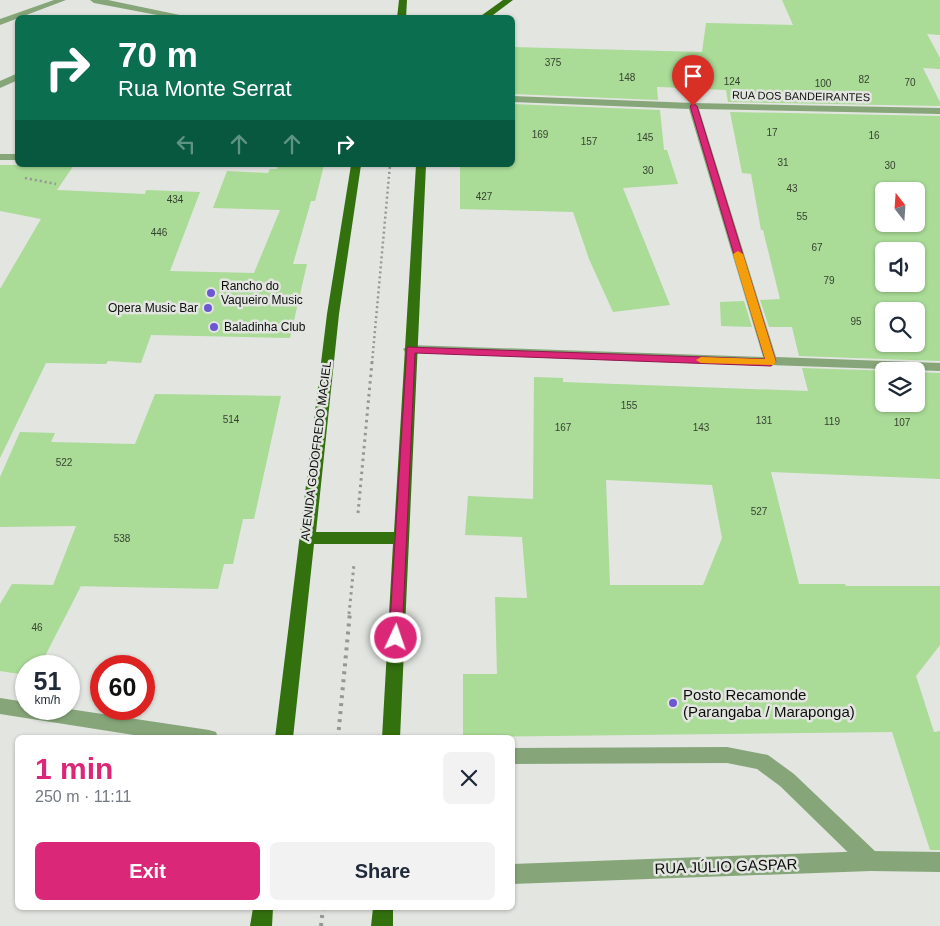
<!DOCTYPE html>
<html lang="en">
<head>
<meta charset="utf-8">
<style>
  :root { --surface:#fff; --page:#f2f2f3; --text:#1f2937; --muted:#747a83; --accent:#db2777 }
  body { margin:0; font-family:Helvetica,sans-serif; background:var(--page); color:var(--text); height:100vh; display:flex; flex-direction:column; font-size:19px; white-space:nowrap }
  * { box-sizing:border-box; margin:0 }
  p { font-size:16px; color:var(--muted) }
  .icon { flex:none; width:28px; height:28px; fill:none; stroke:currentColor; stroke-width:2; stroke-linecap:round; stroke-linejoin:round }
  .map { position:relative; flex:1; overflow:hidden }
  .sheet { position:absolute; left:15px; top:735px; width:500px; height:175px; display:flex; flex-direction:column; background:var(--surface); border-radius:8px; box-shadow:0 1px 4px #0004 }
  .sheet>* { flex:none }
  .banner { position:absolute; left:15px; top:15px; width:500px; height:152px; border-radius:8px; box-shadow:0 1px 4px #0004; background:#0b6e4f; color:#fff; overflow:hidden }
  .needle { width:32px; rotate:343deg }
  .controls { position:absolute; left:875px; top:182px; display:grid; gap:10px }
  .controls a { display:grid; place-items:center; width:50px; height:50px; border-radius:8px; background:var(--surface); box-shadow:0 1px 4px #0004; font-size:25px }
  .speed { position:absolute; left:15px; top:655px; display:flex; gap:10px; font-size:25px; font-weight:700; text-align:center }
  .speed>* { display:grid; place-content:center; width:65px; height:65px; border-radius:50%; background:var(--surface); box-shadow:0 1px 4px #0004; line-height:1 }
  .speed small { font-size:12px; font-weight:400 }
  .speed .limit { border:8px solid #d22; background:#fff; color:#111 }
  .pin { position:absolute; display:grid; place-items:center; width:42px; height:42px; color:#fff; margin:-51px -21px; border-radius:50% 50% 50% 0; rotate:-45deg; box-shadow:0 0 5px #0007 }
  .pin .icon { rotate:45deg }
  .me { position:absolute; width:55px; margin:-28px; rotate:3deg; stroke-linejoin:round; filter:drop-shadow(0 0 4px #0008) }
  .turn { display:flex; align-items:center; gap:18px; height:105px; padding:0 20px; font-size:22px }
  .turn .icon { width:65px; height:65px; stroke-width:2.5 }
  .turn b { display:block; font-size:35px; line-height:42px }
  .lanes { display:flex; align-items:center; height:48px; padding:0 20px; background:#0003; justify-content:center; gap:25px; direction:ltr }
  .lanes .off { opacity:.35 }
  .round { display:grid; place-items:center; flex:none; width:52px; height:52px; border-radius:8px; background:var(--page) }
  .headline { display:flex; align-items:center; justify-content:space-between; height:85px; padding:0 20px }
  h1 { font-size:30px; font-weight:800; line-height:38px; color:var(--accent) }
  .primary-button { display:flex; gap:10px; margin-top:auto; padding:10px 20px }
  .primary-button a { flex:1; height:58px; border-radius:8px; background:var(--accent); color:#fff; font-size:20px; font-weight:800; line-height:58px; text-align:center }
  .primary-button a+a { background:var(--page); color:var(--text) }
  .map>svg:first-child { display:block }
</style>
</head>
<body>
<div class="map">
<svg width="940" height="926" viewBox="0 0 940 926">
  <rect width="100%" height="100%" fill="#e2e5e0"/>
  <path fill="#aadb97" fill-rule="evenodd" d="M782,0H940V35L927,34L940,58V69L923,68L940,102V106L728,102L726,90L660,87H657L658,100L512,94V47L702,52L706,23L793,25Z
    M512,104L660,110L664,150H667L678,184L623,188L670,305L613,312L589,259L573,212L460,209V165H512Z
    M730,112L940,116V361L799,356L792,327H769L760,300L780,299L763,230H761L751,174L742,173ZM884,191H916V224H884ZM884,251H916V284H884ZM884,311H916V344H884Z
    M0,165H74L57,190L145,194L146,190L200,192L170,271L254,273L280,210L213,208L227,171L268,173L270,169H277L278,165H324L315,201H311L293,264H307L290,338L151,335L141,363L108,361L106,364L46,363L0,458V289L41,219L0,211Z
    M744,301L752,327L721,326L720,302Z
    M802,368L894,371H884V404H916V372L940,373V479L771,472L799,584H845L846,586H940V645L916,676L934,732L940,731V850H930L892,732L463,737V674H497L495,597L527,598L522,537L465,535L468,496L533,499L534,377L563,378V382L808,391ZM606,480L712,485L722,538L703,585H610Z
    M155,394L281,396L254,519H243L233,564H224L218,589L72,586H81L44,658L40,657L35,666H26V675L0,671V604L12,584L53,585L76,526L0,527V477L20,432L55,433L51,442L135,444Z"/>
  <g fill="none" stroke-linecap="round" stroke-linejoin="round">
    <path stroke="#959793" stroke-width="2.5" stroke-dasharray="2 3" stroke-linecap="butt" d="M25,178L56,184
      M372,363L390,165"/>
    <path stroke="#959793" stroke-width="3" stroke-dasharray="2.5 4" stroke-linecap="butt" d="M358,513L372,362
      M349,614L354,564"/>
    <path stroke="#959793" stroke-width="4" stroke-dasharray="3 5" stroke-linecap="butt" d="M338,738L350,612
      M321,926L323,908"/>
    <path fill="#86a679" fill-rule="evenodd" d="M54,0H66L0,25V19Z
      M18,73V80L0,88V81Z
      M0,154H18V160H0Z
      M727,747L768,755L794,774L878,854L881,861L878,868L871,871L864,868L780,786L757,769L727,763L512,764V748Z"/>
    <path fill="#86a679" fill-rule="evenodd" d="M90,0H108L194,18H173L94,3Z
      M512,96L693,103L940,108V114L699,109L776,357L940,363V371L405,352L403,349L410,345L763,357L689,109L512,102Z
      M0,698L26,702V709H69L209,730L216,732L218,738H153L0,714Z
      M871,851L940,852V872L871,871L512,884V864Z"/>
    <path fill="#33700e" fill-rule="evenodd" d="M399,0H407L406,18H397Z
      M503,0H513L489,18H478Z
      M351,165H361L339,314L316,532H394L416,165H426L400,738H382L393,544H314L293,738H275L327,314Z
      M253,908H273L272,926H250Z
      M373,908H393V926H371Z"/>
  </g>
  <path fill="#db2777" stroke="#8e194d" d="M693,103L697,106L776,362L771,366L415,353L402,638L400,642L396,643L391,642L389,638L407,347L765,359L690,106Z"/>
  <path fill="#f59e0b" d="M738,251L743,254L776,362L774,365L701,363L696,360L701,357L765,359L733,254Z"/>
  <g fill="#6c58d2" stroke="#e2e5e0" stroke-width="2">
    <circle cx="211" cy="293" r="5"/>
    <circle cx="208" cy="308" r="5"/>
    <circle cx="214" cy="327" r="5"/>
    <circle cx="673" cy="703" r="5"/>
  </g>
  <g text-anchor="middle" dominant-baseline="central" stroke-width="5" stroke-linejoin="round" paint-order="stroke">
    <g font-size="10" fill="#354230">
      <text x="553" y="62">375</text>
      <text x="627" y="77">148</text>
      <text x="864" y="79">82</text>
      <text x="732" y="81">124</text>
      <text x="910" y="82">70</text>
      <text x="823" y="83">100</text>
      <text x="772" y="132">17</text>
      <text x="540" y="134">169</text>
      <text x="874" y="135">16</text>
      <text x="645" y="137">145</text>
      <text x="589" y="141">157</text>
      <text x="783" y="162">31</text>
      <text x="890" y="165">30</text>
      <text x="648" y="170">30</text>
      <text x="792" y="188">43</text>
      <text x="484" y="196">427</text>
      <text x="175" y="199">434</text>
      <text x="802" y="216">55</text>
      <text x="159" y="232">446</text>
      <text x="817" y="247">67</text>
      <text x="829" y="280">79</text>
      <text x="856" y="321">95</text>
      <text x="629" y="405">155</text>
      <text x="231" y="419">514</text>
      <text x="764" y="420">131</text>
      <text x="832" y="421">119</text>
      <text x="902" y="422">107</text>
      <text x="563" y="427">167</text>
      <text x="701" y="427">143</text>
      <text x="64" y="462">522</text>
      <text x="759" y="511">527</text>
      <text x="122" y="538">538</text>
      <text x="37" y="627">46</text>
    </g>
    <g font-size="11" fill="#0e0f0d" stroke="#e2e5e0">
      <text transform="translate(801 96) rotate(1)">RUA DOS BANDEIRANTES</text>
    </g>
    <g font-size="12" fill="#0e0f0d" stroke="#e2e5e0" text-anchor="start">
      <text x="221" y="286">Rancho do<tspan x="221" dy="14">Vaqueiro Music</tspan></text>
      <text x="198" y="308" text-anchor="end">Opera Music Bar</text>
      <text x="224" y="327">Baladinha Club</text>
    </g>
    <g font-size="12" fill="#0e0f0d" stroke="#e2e5e0">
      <text transform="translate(316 451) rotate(-83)">AVENIDA GODOFREDO MACIEL</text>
    </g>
    <g font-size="15" fill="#0e0f0d" stroke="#e2e5e0" text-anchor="start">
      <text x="683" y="694">Posto Recamonde<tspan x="683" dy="17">(Parangaba / Maraponga)</tspan></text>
    </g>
    <g font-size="15" fill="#0e0f0d" stroke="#e2e5e0">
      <text transform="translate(726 866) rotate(-2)">RUA JÚLIO GASPAR</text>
    </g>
  </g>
</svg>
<div class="controls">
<a><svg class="needle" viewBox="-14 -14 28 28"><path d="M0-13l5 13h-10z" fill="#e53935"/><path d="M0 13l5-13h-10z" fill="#747a83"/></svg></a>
<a><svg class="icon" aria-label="sound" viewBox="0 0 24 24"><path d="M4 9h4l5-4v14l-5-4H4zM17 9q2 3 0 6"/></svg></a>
<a><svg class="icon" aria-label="search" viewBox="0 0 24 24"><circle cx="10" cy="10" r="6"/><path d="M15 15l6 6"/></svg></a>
<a><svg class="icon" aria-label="layers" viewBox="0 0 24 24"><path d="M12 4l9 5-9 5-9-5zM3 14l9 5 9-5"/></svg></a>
</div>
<div class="speed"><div>51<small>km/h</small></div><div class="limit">60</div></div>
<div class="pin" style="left:693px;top:106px;background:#d93025"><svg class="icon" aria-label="arrive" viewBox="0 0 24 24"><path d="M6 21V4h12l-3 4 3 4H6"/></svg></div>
<svg class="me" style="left:396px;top:638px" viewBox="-20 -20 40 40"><circle r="17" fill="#db2777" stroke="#fff" stroke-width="3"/><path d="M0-11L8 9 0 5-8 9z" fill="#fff"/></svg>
<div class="banner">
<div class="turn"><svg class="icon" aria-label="right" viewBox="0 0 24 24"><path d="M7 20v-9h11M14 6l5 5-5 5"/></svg><div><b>70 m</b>Rua Monte Serrat</div></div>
<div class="lanes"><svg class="icon off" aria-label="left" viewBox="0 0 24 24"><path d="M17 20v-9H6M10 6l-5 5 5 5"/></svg><svg class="icon off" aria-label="ahead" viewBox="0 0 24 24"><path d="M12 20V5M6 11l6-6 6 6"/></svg><svg class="icon off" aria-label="ahead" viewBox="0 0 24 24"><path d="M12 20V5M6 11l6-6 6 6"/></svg><svg class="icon" aria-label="right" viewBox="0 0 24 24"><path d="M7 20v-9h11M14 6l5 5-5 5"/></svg></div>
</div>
<section class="sheet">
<div class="headline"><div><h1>1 min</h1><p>250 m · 11:11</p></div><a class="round"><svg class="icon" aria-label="close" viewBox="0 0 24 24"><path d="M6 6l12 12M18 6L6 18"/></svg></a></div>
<div class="primary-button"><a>Exit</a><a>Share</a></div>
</section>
</div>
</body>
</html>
